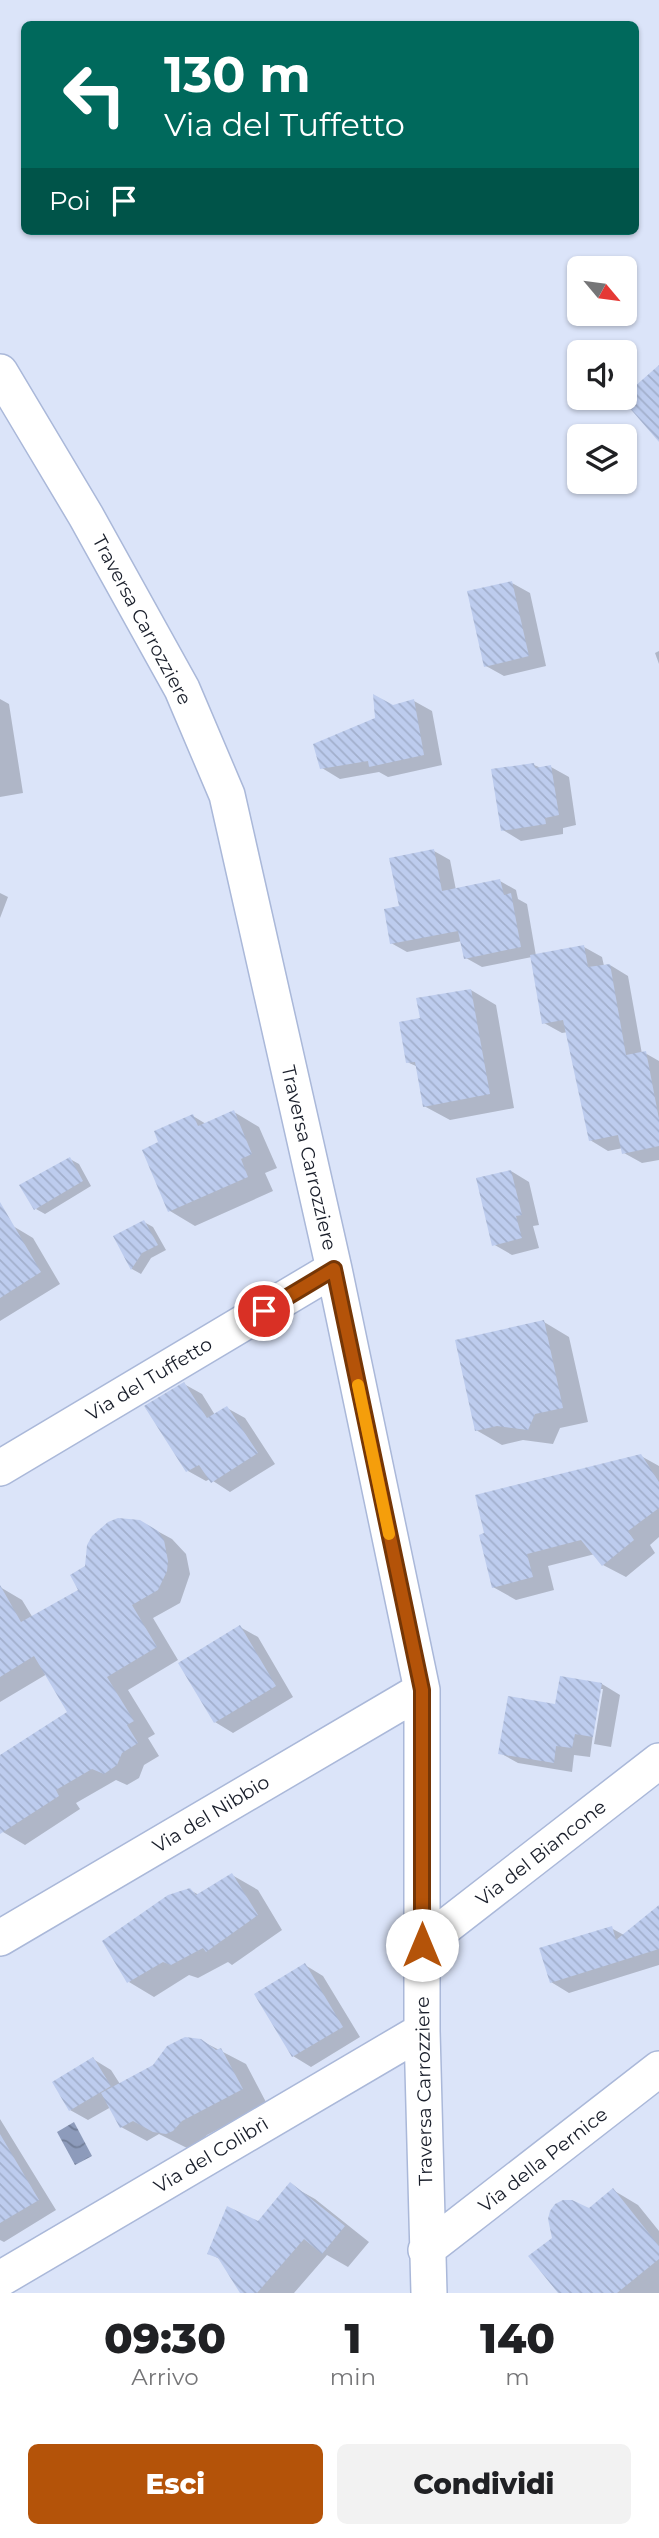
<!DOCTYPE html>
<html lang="it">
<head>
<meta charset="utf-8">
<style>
  :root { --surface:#fff; --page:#f2f2f2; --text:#202124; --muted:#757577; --accent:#b45309 }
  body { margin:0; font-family:Montserrat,sans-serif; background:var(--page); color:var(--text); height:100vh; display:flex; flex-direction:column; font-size:26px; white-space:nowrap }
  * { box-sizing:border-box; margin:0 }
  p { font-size:23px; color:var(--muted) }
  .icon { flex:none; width:38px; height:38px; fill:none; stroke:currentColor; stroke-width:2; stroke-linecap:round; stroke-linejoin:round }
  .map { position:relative; height:2293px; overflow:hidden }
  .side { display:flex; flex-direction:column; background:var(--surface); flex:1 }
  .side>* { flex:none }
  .top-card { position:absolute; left:21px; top:21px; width:618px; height:214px; border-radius:10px; box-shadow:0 2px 5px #0004; background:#00695c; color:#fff; overflow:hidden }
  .needle { width:46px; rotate:119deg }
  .buttons { position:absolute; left:567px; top:256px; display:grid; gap:14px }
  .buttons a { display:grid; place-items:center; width:70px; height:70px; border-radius:10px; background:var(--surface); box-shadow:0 2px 5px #0004; font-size:35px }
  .pin { position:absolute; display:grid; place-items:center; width:60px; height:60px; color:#fff; margin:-30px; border:4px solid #fff; border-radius:50%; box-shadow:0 2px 7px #0007 }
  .me { position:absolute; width:77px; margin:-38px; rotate:0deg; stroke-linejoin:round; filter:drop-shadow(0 0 5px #0008) }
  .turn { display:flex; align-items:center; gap:24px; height:147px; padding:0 28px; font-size:32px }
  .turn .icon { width:91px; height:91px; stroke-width:2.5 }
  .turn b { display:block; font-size:49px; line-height:60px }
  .then { display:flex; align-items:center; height:66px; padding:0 28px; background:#0003; gap:14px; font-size:26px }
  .eta { display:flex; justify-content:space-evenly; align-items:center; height:119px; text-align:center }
  .eta b { font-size:42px; font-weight:800; line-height:49px }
  .button { display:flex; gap:14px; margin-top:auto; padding:14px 28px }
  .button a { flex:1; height:80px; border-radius:10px; background:var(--accent); color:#fff; font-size:28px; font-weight:800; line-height:80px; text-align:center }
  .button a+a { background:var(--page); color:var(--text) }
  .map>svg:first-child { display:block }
</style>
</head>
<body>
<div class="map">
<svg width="659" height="2293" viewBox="0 0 659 2293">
  <defs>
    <pattern id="water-waves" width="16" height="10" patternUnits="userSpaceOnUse" patternTransform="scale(1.75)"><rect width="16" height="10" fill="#8d9bbb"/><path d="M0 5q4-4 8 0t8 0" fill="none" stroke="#727e98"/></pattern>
    <pattern id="building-back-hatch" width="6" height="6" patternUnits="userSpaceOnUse" patternTransform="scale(1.75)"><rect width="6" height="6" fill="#bdccee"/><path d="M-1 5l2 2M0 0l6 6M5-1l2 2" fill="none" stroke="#a2afcc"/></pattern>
  </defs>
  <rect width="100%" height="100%" fill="#dbe4f9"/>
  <path fill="url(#water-waves)" d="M74,2122L92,2156L75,2165L57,2132Z"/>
  <path fill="#0003" d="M512,583L530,593L546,666L504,676L486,666Z
    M659,651V664L655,653Z
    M0,699L9,704L23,793L0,797Z
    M414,701L432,711L442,765L388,777L379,772L340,779L322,768L393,707Z
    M534,765L541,768L551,767L569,777L576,825L563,828V834L521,841L503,830Z
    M434,851L450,860L456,890L500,881L516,890L518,899L527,904L536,956L584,947L602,957L604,966L610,965L628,976L642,1054L645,1053L659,1061V1160L642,1163L624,1153L623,1148L608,1151L590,1140L568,1032L562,1033L544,1023L532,957L482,967L466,958L462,941L407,952L391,943L401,907Z
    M0,893L8,897L0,918Z
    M471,990L496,1005L514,1108L450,1120L424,1106L418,1067L407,1062L422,1020Z
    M234,1112L259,1127L277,1168L265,1173L273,1191L195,1226L170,1211L160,1143L193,1116L206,1124Z
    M70,1159L79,1164L91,1186L45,1214L36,1209Z
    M511,1171L529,1182L539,1225L533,1226L539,1248L512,1255L493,1244Z
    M144,1222L153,1227L166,1250L151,1258L141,1274L132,1269L115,1237Z
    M13,1226L33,1238L60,1284L0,1321V1234Z
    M544,1322L569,1337L588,1422L560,1428L553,1444L523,1440L502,1445L476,1430Z
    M184,1384L202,1394L215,1415L227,1408L245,1418L275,1464L230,1492L210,1479L206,1481L188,1471Z
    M641,1456L659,1466V1537L650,1545L655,1553L626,1577L603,1565L595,1554L548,1566L554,1590L516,1600L493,1587L481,1536Z
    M148,1526L172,1539L186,1554L190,1574L180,1603L153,1618L178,1660L128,1690L155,1734L148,1738L159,1756L144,1765L139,1778L127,1785L116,1780L76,1803L80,1809L25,1845L3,1832L0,1828V1757L69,1712L47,1674L0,1702V1587L22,1600L33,1618L80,1590Z
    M240,1627L258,1637L293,1697L233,1733L215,1722Z
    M602,1684L620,1695L611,1747L594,1744L603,1689H599L590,1757L574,1755L572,1772L518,1763L500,1753Z
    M232,1875L258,1890L282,1930L232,1965L228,1962L198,1978L189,1975L154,1997L129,1982L190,1890L199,1895Z
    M659,1908V1965L569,1993L551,1982L611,1928L624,1935Z
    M305,1965L323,1976L360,2037L311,2067L293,2056Z
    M200,2040L246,2064L267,2104L207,2135L198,2145L187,2148L159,2134L147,2141L121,2127L111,2107L88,2120L70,2110L93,2059L111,2070L120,2084Z
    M0,2119L56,2210L4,2242L0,2240Z
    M290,2185L315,2199L369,2242L348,2267L327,2255L294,2293H242L221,2260L209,2253L259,2223Z
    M613,2190L638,2205L659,2231V2293H560L554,2239Z"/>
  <path fill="url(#building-back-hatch)" d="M659,365V442L621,398L625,397V395Z
    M512,581L529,656L484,667L467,591Z
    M373,694L393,705L414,699L424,755L369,767L368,761L320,769L313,744L375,718Z
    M534,763L535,768L551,765L559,815L545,818L546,824L501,831L491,769Z
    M434,849L442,891L500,879L504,895L511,893L521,947L464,959L458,931L390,944L384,909L399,906L389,858Z
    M584,945L588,967L610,964L626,1055L646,1051L659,1119V1146L622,1154L618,1135L589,1141L563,1020L542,1024L530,955Z
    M471,989L490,1094L423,1107L415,1062L406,1063L399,1022L420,1018L416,998Z
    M234,1110L252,1154L241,1159L248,1177L168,1212L142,1150L158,1142L154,1131L193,1114L198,1126Z
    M70,1157L83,1181L34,1210L19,1185Z
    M511,1170L522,1215L516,1216L522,1238L492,1246L476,1178Z
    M0,1202L41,1272L0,1298Z
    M144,1220L158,1245L142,1253L131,1270L113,1236Z
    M544,1320L563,1408L535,1414L528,1430L497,1426L475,1431L455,1340Z
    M184,1382L207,1418L227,1406L258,1453L211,1483L199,1465L186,1472L144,1406Z
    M641,1454L659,1482V1508L628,1531L634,1540L602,1566L581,1540L527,1554L533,1577L492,1588L479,1535L484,1533L475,1495Z
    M118,1518L140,1520L158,1531L164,1540L168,1561L167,1571L158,1590L132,1605L157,1647L107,1677L134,1721L127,1725L138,1743L122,1753L117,1765L104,1774L92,1769L56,1790L59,1796L0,1834V1755L67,1712L34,1656L0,1677V1585L21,1622L78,1590L70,1575L85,1566L87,1545L92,1536L108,1522Z
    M240,1625L276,1686L214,1723L178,1663Z
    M560,1676L602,1683L593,1737L575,1734L572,1748L556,1746L554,1763L498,1754L508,1696L555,1704Z
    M232,1873L258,1915L206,1952L203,1948L171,1965L163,1962L127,1983L102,1941L168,1895L190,1888L196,1895Z
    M659,1905V1949L550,1983L539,1948L612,1926L616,1940Z
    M305,1963L343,2027L292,2057L254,1994Z
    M185,2037L201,2039L216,2050L221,2048L243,2089L182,2121L173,2131L166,2134L153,2132L133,2121L120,2128L101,2093L153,2065L167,2046Z
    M93,2057L111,2086L69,2111L52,2082Z
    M0,2134L39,2200L0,2223Z
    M290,2182L345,2226L322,2254L304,2239L257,2293H240L218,2258L207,2254L227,2206L258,2221Z
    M613,2188L659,2246V2259L617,2293H558L528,2256L552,2238L548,2219L550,2211L555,2204L563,2200H572L589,2208Z"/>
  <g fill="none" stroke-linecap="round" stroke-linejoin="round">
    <g stroke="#aab8d9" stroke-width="38">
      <path id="minor" d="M0,372L86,516L182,689L227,795L334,1269L422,1690V2031L429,2293
        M0,1468L334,1269
        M0,1938L422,1690
        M422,1945L659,1761
        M426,2250L659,2069
        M0,2279L422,2031"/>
    </g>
    <use href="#minor" stroke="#fff" stroke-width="35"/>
  </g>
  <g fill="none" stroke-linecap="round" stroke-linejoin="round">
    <g stroke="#753606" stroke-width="18">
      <path id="route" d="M264,1311L334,1269L422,1690V1945"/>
    </g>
    <use href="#route" stroke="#b45309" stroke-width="12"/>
    <path stroke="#f59e0b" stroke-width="12" d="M358,1385L389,1534"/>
  </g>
  <g text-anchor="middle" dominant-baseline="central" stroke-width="6" stroke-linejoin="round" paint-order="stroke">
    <g font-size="19" fill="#191e2a" stroke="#fff">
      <text transform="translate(142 620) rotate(62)">Traversa Carrozziere</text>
      <text transform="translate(309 1158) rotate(77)">Traversa Carrozziere</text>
      <text transform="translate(149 1379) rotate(-31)">Via del Tuffetto</text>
      <text transform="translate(211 1814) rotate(-31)">Via del Nibbio</text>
      <text transform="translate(541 1853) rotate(-38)">Via del Biancone</text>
      <text transform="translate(424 2091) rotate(-91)">Traversa Carrozziere</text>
      <text transform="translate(211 2155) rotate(-31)">Via del Colibrì</text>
      <text transform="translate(543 2160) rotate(-38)">Via della Pernice</text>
    </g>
  </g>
</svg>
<div class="buttons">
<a><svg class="needle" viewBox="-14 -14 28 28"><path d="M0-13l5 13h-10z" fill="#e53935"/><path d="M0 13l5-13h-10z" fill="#757577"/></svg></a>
<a><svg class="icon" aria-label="sound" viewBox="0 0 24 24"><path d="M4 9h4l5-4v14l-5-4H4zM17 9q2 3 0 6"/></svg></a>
<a><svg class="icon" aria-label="layers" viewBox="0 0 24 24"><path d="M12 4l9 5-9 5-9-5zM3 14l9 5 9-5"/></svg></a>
</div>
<div class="pin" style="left:264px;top:1311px;background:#d93025"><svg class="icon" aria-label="arrive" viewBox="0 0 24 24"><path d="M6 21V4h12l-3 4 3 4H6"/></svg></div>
<svg class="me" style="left:422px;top:1945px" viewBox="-20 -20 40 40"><circle r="19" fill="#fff"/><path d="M0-13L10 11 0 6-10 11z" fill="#b45309"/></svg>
<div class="top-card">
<div class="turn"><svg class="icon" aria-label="left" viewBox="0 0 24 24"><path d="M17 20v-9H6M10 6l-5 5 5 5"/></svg><div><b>130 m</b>Via del Tuffetto</div></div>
<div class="then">Poi<svg class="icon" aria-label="arrive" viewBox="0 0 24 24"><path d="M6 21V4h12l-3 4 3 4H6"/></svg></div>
</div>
</div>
<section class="side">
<div class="eta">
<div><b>09:30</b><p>Arrivo</p></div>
<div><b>1</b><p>min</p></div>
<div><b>140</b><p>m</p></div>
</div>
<div class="button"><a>Esci</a><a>Condividi</a></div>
</section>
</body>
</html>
